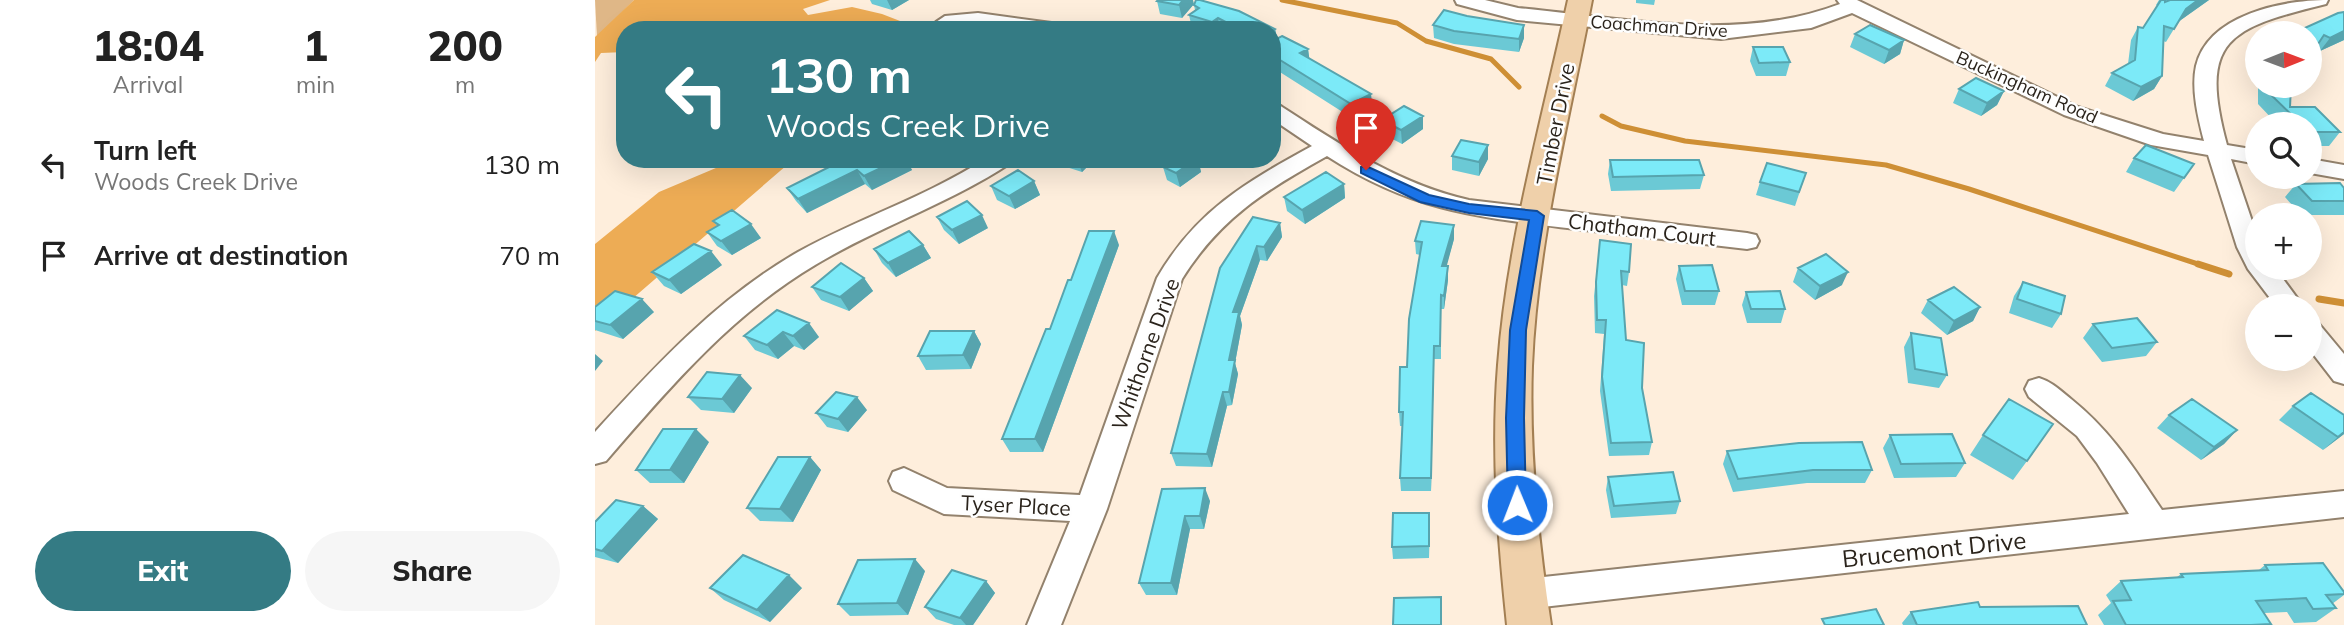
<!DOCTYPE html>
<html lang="en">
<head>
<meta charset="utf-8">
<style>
  :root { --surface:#fff; --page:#f6f6f6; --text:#222; --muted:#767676; --accent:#347b84 }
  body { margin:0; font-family:Mulish,sans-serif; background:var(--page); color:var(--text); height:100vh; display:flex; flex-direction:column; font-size:26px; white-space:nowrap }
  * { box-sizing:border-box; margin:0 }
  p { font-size:23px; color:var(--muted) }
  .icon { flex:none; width:38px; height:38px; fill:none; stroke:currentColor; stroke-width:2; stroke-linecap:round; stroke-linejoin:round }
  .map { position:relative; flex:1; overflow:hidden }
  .details { display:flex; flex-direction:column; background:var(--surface); width:595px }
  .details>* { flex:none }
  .top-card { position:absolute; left:21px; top:21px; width:665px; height:147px; border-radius:28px; box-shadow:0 7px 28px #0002; background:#347b84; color:#fff; overflow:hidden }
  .needle { width:46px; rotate:89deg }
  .tools { position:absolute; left:1650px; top:21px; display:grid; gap:14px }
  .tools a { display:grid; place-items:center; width:77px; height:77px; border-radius:50%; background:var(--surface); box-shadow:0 7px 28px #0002; font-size:35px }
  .pin { position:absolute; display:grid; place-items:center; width:60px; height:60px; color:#fff; margin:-72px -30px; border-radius:50% 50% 50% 0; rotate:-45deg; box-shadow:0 0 7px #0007 }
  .pin .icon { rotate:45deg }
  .me { position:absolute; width:77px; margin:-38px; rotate:359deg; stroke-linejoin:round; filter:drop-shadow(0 0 5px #0008) }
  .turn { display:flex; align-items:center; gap:24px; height:147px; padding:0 35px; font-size:32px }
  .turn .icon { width:91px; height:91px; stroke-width:2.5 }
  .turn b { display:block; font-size:49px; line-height:60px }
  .eta { display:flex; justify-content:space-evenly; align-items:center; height:119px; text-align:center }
  .eta b { font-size:42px; font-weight:800; line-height:49px }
  .primary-button { display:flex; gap:14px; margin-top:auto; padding:14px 35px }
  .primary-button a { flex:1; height:80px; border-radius:42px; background:var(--accent); color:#fff; font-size:28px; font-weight:800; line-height:80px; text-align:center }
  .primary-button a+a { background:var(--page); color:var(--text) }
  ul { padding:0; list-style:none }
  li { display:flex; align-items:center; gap:21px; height:91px; padding:0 35px }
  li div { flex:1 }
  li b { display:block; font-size:26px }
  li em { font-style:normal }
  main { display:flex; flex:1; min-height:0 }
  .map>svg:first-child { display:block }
</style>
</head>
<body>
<main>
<section class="details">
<div class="eta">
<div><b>18:04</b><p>Arrival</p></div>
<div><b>1</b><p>min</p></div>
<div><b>200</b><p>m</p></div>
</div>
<ul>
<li><svg class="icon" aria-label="left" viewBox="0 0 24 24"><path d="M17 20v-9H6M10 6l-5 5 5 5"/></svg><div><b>Turn left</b><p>Woods Creek Drive</p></div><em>130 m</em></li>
<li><svg class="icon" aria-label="arrive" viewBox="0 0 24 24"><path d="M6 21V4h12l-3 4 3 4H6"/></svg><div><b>Arrive at destination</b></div><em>70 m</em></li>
</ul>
<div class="primary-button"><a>Exit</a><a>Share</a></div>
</section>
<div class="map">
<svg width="1749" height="625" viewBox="0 0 1749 625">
  <rect width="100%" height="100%" fill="#feeedc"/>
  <path fill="#dfb787" d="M0,0H39L2,37Z"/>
  <path fill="#edac55" d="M39,0H235L208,9L213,15L257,7L287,14L318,26L305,30H30V52L6,53L0,62V37Z
    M134,159H222L192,165L0,331V244L64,192L128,165Z"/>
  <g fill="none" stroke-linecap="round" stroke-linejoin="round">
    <path stroke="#ce8f35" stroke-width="5" d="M687,0L802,23L831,41L896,59L924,87
      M1007,116L1026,126L1090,141L1291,165L1374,189L1609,266"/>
    <path stroke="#ce8f35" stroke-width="7" d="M1603,264L1634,274
      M1724,299L1749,303"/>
    <g stroke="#93826d" stroke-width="4">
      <path id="minor" d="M860,0H890L923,8C1029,18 1143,43 1245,4L1242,0H1262L1483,107L1568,134L1609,141C1603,118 1596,89 1601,66C1613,14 1689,0 1733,0L1731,4C1634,28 1603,39 1632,145L1662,150V164L1636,159L1662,236V268H1680L1708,306H1681L1653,269L1642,247L1613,155L1556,145L1469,115L1257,13L1216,28L1126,39L922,20L862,4Z
        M383,13L464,24L473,30H420L383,25L350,28L341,22L350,16Z
        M677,103L684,105C744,144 803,184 874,200L1152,233L1161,235L1164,241L1161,247L1152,249C1095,242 1038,236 981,229C882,217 819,212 732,156C671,190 625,218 587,279L512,509L466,625H432L475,521L349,514L298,490L294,481L298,472L309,468L352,488L485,495L562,278C601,211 651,182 717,146L677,119Z
        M390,159H417L414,164C353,204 283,227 220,265C136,315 74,388 11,461L0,464V432C61,365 123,298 203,252C264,218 331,197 390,159Z
        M1715,159L1749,165V179L1715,173Z
        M1715,321L1724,324L1749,354V384L1739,381L1715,350Z
        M1444,378C1457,382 1466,391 1476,399C1517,432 1538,467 1567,510L1749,491V517L930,609L918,605L913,594L918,583L930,579L1534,514L1502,463L1482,436L1434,397L1430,389L1434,381Z"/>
    </g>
    <g stroke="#a37f53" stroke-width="4">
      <path id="major" d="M973,0H997C974,121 942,243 937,366C934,453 943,539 956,625H912C903,539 896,452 903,365C912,242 947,120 973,0Z"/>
    </g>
    <use href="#minor" fill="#fff" fill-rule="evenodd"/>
    <use href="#major" fill="#efd0aa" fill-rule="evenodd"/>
  </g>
  <path fill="#6bc9d5" d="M275,0H314L297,10L277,4Z
    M601,0H605L644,11L680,29L682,39L687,36L713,49L714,58L776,94L777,107L757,118L677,67V30H602L597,28L594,15L600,10L599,5Z
    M1041,0H1060L1059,5L1041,3Z
    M1564,0H1614L1583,22L1571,42L1568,41L1567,76L1559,89L1538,101L1510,86L1517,73L1533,64L1536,40L1543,27L1548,28L1563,6L1561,5Z
    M562,1L599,4L587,18L565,14Z
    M1749,12V40L1725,51L1720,49L1715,33Z
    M838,25L929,38L924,52L859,44L839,38Z
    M1260,34L1309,40L1305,54L1289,64L1255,47Z
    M1158,47L1195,62L1191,76H1161L1155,61Z
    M1663,86H1696L1695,107L1745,132L1734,146H1715V124H1682L1663,104Z
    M1364,89L1409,91L1402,105L1386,116L1358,103Z
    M828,116V129L807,144L788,134L787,120Z
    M893,145V159L884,176L857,170V156Z
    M1539,158L1599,164L1579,192L1531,172Z
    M250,159H311L317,170L277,190L270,184L212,213L201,201L192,188Z
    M460,159H500L487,172L462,164Z
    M569,159H603L606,172L585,187L572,180L568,167Z
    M1015,160L1109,175L1105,189L1016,191L1013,174Z
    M1211,173L1200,206L1161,195L1165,182Z
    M439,181L445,195L420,209L402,200L396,186Z
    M749,184L750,198L710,224L692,211L689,197Z
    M1701,184L1749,188V215H1706L1690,197Z
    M342,217L393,228L364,244L349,230Z
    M118,221L166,238L137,255L122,246L112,232L122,226Z
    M685,223L687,237L672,261L665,260L645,316L647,325L640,363L643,374L637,405L632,406L617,467L581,466L576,453L625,268Z
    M859,239L851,266L853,280L849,309H846V359H839L836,491H806L805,478L807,426H805L804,412L812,367L825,255L821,254L820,241Z
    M1005,240L1034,272L1032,286L1027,285L1031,340L1047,388L1057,442L1054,455L1014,456L1005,391L1009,334L1000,333L999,296Z
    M328,245L336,258L301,277L287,263L279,249Z
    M524,245L448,452H415L407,439L476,280Z
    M127,265L86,294L69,286L57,272Z
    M1084,266L1124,291L1120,305H1087L1081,279Z
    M1203,268L1247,285L1220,300L1198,282Z
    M269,278L278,291L254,311L226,300L217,287Z
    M1428,282L1466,314L1457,328L1414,313L1419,296Z
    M1151,292L1190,309L1186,323H1152L1147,305Z
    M1333,300L1385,307L1378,321L1352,335L1326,313Z
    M0,307L59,312L28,339L0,330Z
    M182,310L224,337L209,350L199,346L183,359L160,350L149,336Z
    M1498,324L1562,342L1551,356L1507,362L1488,338Z
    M379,331L386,344L376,369L331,370L323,356Z
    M1316,333L1352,375L1344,388L1313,383L1309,347Z
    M157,388L139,413L106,410L93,397Z
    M1698,406L1749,434L1728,450L1684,420Z
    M272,410L253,432L232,427L221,413Z
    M1574,415L1642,430L1629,444L1606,460L1562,428Z
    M1295,435L1370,463L1361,477L1299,478L1288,448Z
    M1388,435L1432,461L1418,480L1375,455Z
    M114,442L89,483H55L41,470Z
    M1132,451L1277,470L1270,483H1212L1138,492L1128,464Z
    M215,457L226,470L198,522L165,521L152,508Z
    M1013,477L1085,501L1081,514L1016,518L1011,490Z
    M567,489L615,501L609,529H595L582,595H551L544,583Z
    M48,506L63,519L23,563L0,557V522Z
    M835,525L834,558L798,559L797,547Z
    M1670,565L1749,592V595L1737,604L1741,608L1721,622L1699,623L1692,612L1669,613L1676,624L1674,625H1509L1503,615L1516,603L1511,595L1526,581L1581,578L1586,574L1664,570Z
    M330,571L313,615L255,616L243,604Z
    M391,581L400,593L378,625H359L341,619L330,607Z
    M115,588H207L175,622L129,600Z
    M1385,607L1492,625H1308L1307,623L1316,612Z"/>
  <path fill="#57a4ae" d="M292,0H314L297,10Z
    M588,0H598L599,4L587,18L584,5Z
    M1603,0H1614L1583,22L1571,42L1591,9Z
    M623,18L625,30H619L617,22Z
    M929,25V38L924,52V39Z
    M680,29L683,42L677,45V31Z
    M1749,31V40L1725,51L1735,38Z
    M1309,40L1305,54L1289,64L1294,50Z
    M713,49L715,63L705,53Z
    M1567,76L1559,89L1538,101L1546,87Z
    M1409,91L1402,105L1386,116L1392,103Z
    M776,94L777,107L757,118L756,104Z
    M828,116V129L807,144L806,130Z
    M893,145V159L884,176V162Z
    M305,159H311L317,170L277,190L269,176Z
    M482,159H500L487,172Z
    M601,159H603L606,172L585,187L581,173Z
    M262,170L270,184L212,213L203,199Z
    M439,181L445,195L420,209L414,196Z
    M749,184L750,198L710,224L707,210Z
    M387,215L393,228L364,244L357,230Z
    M685,223L687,237L672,261L669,247Z
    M156,224L166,238L137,255L126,241Z
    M859,225V239L848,280L847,266Z
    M519,231L524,245L448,452L440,439Z
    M328,245L336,258L301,277L293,263Z
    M662,246L665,260L645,316L647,325L640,363L643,374L637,405L634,392V360L638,312Z
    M116,251L127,265L86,294L74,280Z
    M853,266V280L849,309V296Z
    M1253,272L1247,285L1220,300L1225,286Z
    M269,278L278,291L254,311L245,297Z
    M47,299L59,312L28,339L15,325Z
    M1385,307L1378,321L1352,335L1359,321Z
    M214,323L224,337L209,350L198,336Z
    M379,331L386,344L376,369L368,355Z
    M188,332L199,346L183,359L172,345Z
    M839,346V359L836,491V478Z
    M0,354L8,361L0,371Z
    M145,375L157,388L139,413L127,399Z
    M628,392L632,406L617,467L612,454Z
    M262,397L272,410L253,432L243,419Z
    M101,429L114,442L89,483L75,470Z
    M1642,430L1629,444L1606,460L1619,447Z
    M1749,432V434L1728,450L1743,437Z
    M215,457L226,470L198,522L185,509Z
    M610,488L615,501L609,529L605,516Z
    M48,506L63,519L23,563L7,551Z
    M590,516L595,529L582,595L576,583Z
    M320,559L330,571L313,615L302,603Z
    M194,575L207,588L175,622L162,610Z
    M391,581L400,593L378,625H371L365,618Z"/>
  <path fill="#7ceaf8" stroke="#57a4ae" stroke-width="2" d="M563,0H588L584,5L562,1Z
    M601,0H605L644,11L680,29L677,31V30H646L623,18L617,22L594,15L604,8L599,5Z
    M1566,0H1570V2L1575,0H1603L1591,9L1579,29L1569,26L1567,76L1546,87L1517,73L1540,60L1543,27L1548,28Z
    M849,10L872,16L929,25L924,39L859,31L838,25Z
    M1749,12V31L1735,38L1729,35L1715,56V33H1702L1703,31L1743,13Z
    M1275,25L1309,40L1294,50L1260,34Z
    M687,36L713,49L705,53L776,94L756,104L677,55V41Z
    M1158,47H1188L1195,62L1164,63Z
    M1381,78L1409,91L1392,103L1364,89Z
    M1673,86H1696L1695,107H1720L1745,132H1715V124H1706L1672,91Z
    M809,106L828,116L806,130L787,120Z
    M866,140L893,145L884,162L857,156Z
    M1551,145L1599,164L1589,178L1539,158Z
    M250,159H305L269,176L262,170L203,199L192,188Z
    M569,159H601L581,173L568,167Z
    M1015,160H1104L1109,175L1018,177Z
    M1172,163L1211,173L1204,192L1165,182Z
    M423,170L439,181L414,196L396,186Z
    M731,172L749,184L707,210L689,197Z
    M1745,183L1749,188V201H1717L1701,184Z
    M372,201L387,215L357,230L342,217Z
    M137,210L156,224L126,241L112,232L124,225L118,221Z
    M658,217L685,223L669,247L662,246L638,312H644L634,360H640L634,392H628L612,454L576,453L625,268Z
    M826,221L859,225L847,266H853L849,296L846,295L845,346H839L836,478H805L808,412H804L805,367H812L814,319L827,242L820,241Z
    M314,231L328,245L293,263L279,249Z
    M494,231H519L440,439H407L451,329H455L473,280H476Z
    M1005,240L1036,244L1034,272L1026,271L1031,340L1049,343L1047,388L1057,442L1016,443L1007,377L1011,320H1002L1001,282Z
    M99,244L116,251L74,280L57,272Z
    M1231,254L1253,272L1225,286L1203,268Z
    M246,263L269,278L245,297L217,287Z
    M1117,265L1124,291H1090L1084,266Z
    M1428,282L1470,296L1466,314L1422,299Z
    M1359,287L1385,307L1359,321L1333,300Z
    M20,291L47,299L15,325L0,321V307Z
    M1185,291L1190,309H1156L1151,292Z
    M182,310L214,323L198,336L188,332L172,345L149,336Z
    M1542,318L1562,342L1517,348L1498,324Z
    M335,331H379L368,355L323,356Z
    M1316,333L1346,338L1352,375L1320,369Z
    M112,372L145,375L127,399L93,397Z
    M241,392L262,397L243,419L221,413Z
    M1716,393L1749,415V432L1743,437L1698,406Z
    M1414,399L1458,424L1432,461L1388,435Z
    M1597,399L1642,430L1619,447L1574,415Z
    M68,429H101L75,470H41Z
    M1357,434L1370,463L1306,464L1295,435Z
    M1267,442L1277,470H1218L1143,479L1132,451L1204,443Z
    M183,457H215L185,509L152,508Z
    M1078,472L1085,501L1019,506L1013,477Z
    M610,488L605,516H590L576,583H544L567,489Z
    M21,500L48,506L7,551L0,549V522Z
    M798,513H834V546L797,547Z
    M148,555L194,575L162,610L115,588Z
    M320,559L302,603L243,604L263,560Z
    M1728,563L1749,592V594L1731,595L1741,608L1718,609L1711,598L1661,601L1676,624L1656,625H1531L1518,601L1536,600L1526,581L1588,577L1586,574L1673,570L1670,565Z
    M357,570L391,581L365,618L330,607Z
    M846,597V625H798L799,598Z
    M1383,602L1385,607L1483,606L1492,625H1322L1316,612Z
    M1281,609L1289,625H1230L1227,619Z"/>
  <path fill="#1a73e8" stroke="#114b97" stroke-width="2" d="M771,166L834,195L874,204L942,211L949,216L931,330L929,418L931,505L929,511L922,513L915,511L913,505L911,418L915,330L934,220L874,213L825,202L766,173V167Z"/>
  <g text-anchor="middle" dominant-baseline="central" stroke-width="5" stroke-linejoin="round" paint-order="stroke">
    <g font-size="18" fill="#2a231b" stroke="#fefefe">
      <text transform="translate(1064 26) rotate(4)">Coachman Drive</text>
      <text transform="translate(1432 87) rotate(24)">Buckingham Road</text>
    </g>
    <g font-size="21" fill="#2a231b" stroke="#fefefe">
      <text transform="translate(960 124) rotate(-79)">Timber Drive</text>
      <text transform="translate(1047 229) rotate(7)">Chatham Court</text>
      <text transform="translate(550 354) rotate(-70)">Whithorne Drive</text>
      <text transform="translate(421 505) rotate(3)">Tyser Place</text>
    </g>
    <g font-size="24" fill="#2a231b" stroke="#fefefe">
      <text transform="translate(1339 549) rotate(-6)">Brucemont Drive</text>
    </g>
  </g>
</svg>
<div class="tools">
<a><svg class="needle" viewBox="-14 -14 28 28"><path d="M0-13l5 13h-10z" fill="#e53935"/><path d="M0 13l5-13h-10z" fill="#767676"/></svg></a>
<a><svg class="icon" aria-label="search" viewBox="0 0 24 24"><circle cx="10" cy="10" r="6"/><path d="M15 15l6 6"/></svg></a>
<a>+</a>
<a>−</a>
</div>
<div class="pin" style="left:771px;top:170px;background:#d93025"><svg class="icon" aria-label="arrive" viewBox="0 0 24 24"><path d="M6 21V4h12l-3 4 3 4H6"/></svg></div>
<svg class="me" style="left:922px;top:505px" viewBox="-20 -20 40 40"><circle r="17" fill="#1a73e8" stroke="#fff" stroke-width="3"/><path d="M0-11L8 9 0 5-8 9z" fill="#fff"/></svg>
<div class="top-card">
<div class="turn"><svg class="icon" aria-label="left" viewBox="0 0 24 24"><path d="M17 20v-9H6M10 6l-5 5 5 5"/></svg><div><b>130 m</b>Woods Creek Drive</div></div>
</div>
</div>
</main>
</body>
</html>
